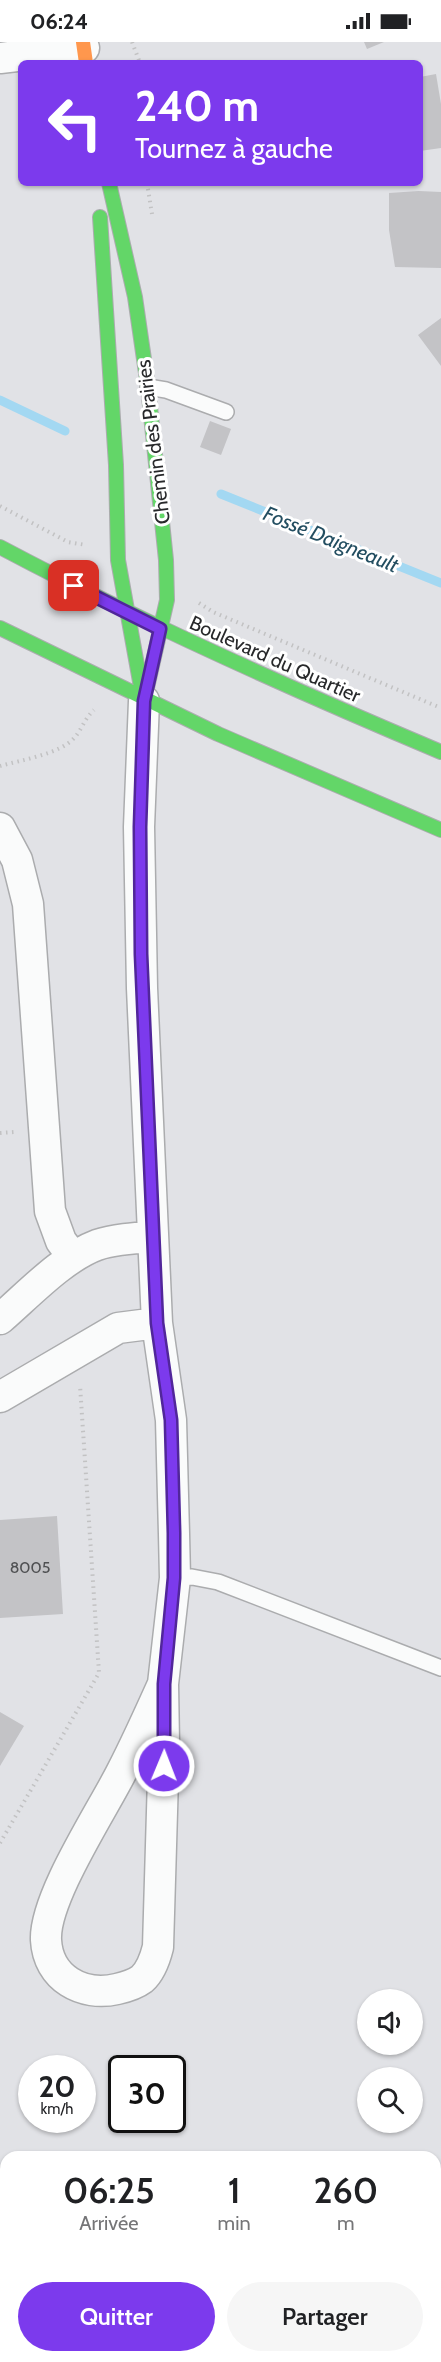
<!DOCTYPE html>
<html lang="fr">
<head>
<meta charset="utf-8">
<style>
  :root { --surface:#fff; --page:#f6f6f6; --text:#202124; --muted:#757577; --accent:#7c3aed }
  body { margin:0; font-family:Cabin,sans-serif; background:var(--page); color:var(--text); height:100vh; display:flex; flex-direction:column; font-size:22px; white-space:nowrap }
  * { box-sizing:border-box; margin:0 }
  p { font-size:20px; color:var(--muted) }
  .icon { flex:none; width:33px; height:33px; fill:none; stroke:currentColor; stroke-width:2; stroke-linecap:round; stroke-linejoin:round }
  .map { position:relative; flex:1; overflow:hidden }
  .details { position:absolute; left:0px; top:2109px; width:441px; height:212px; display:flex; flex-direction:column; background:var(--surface); border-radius:18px 18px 0 0; box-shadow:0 2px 4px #0004 }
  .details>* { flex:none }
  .hud { position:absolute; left:18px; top:18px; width:405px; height:126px; border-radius:9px; box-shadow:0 2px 4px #0004; background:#7c3aed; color:#fff; overflow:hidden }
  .buttons { position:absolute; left:357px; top:1947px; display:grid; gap:12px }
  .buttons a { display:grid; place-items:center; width:66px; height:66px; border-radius:50%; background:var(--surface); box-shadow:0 2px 4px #0004; font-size:30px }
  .speed { position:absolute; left:18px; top:2013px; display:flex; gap:12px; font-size:30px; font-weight:700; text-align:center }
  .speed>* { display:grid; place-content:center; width:78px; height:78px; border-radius:50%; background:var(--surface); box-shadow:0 2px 4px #0004; line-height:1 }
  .speed small { font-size:15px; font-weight:400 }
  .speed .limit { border:3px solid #111; border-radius:9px; background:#fff; color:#111 }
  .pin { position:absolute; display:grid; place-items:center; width:51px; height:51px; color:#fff; margin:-26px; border-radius:12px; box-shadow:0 3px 9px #0006 }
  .me { position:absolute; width:66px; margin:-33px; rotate:1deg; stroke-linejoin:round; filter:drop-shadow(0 0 4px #0008) }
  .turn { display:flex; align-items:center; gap:21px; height:126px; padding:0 18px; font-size:27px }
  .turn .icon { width:78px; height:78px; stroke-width:2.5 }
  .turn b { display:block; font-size:42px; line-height:51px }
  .eta { display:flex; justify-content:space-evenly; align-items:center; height:102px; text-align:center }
  .eta b { font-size:36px; font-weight:600; line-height:42px }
  .primary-button { display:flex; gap:12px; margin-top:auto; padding:12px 18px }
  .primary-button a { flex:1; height:69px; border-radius:36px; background:var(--accent); color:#fff; font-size:24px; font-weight:600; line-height:69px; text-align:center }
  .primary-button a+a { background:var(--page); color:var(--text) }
  .status { display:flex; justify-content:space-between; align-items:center; height:42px; padding:0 30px; background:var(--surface); direction:ltr }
  .status svg { height:16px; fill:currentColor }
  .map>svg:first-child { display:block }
</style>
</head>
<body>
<div class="status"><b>06:24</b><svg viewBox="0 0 49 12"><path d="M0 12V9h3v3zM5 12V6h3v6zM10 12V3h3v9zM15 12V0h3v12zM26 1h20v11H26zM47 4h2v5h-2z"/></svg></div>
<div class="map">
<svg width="441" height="2320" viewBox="0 0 441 2320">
  <rect width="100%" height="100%" fill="#e1e2e6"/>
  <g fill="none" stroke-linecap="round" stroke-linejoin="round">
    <path stroke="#a3d8f2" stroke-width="9" d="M0,358L65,389
      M221,452L441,541"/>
  </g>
  <path fill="#c3c3c6" d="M364,0H384L367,7Z
    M436,32L441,62V106L420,109V35Z
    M419,149L441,150V226L395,225L389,188V151Z
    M441,276V324L418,293Z
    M210,379L231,387L221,413L200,405Z
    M57,1474L63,1572L0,1576V1478Z
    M0,1670L24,1684L0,1724Z"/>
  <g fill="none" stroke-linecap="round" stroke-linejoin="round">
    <g stroke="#abacae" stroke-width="18">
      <path id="lane" d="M148,345L166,348L226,370
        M175,1536L192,1535L218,1540L441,1626"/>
    </g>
    <g stroke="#abacae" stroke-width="33">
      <path id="street" d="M0,16L84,6
        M144,659L139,785L142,946L157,1281L171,1378L174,1492L175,1536L163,1642L164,1702L158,1905C155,1917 151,1929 142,1937C134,1943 126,1945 117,1947C82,1955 48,1936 46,1898C44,1856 102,1769 122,1729C137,1700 150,1671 163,1642
        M0,786L17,818L28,862L50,1169L61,1199L73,1215
        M0,1277C28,1253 62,1216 97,1203C115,1197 135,1196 153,1195
        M0,1355L118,1286L157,1281"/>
    </g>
    <g stroke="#abacae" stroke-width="16">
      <path id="fast" d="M109,141L135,255L148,345L166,518L167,558L144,659
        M100,175L116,423L118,518L141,645
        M0,505C143,581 291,647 441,710
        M0,586L218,692L441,788"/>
    </g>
    <g stroke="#abacae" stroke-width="16">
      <path id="slow" d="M83,0L86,21
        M0,2140L6,2142
        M0,2270L6,2273
        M435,2311L441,2314"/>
    </g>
    <g stroke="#abacae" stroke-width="16">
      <path id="jam" d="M91,2314L103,2320"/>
    </g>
    <path stroke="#c2c2c3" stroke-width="4" stroke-dasharray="1.5 4.5" stroke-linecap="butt" d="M132,0L140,21
      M147,141L152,172
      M0,464L68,500L86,503
      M199,561L213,570L441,666
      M0,724C21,718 61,712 75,695C82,687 85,676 94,668
      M0,1091L14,1090
      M0,1801L99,1631L80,1343"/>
    <use href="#lane" stroke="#fafbfb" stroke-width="15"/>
    <use href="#street" stroke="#fafbfb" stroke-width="30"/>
    <use href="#fast" stroke="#63d668" stroke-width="14"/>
    <use href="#slow" stroke="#ff974d" stroke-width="14"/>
    <use href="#jam" stroke="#b3261e" stroke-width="14"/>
  </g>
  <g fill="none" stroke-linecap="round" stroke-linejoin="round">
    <g stroke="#51269a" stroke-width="15">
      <path id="route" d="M74,544L160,587L144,659L140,785L141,912L157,1281L171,1378L174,1491V1536L164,1642V1724"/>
    </g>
    <use href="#route" stroke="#7c3aed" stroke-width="10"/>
  </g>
  <g text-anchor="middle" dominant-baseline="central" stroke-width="6" stroke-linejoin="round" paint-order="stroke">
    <g font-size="16" fill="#4f5052">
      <text x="30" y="1525">8005</text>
    </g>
    <g font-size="20" fill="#28292b" stroke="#fff">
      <text transform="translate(153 400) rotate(-97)">Chemin des Prairies</text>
      <text transform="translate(275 617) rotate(24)">Boulevard du Quartier</text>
    </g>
    <g font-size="21" font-style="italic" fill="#234e61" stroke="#fff">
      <text transform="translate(331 497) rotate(22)">Fossé Daigneault</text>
    </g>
  </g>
</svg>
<div class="buttons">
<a><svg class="icon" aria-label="sound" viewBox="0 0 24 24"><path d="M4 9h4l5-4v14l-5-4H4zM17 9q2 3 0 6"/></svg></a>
<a><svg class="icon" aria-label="search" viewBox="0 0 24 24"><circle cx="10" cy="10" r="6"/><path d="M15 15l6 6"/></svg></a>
</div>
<div class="speed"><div>20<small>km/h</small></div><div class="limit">30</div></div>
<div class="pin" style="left:74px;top:544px;background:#d93025"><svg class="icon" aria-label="arrive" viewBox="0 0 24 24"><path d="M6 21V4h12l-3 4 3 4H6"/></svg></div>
<svg class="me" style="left:164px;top:1724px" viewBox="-20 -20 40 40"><circle r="17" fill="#7c3aed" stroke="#fff" stroke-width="3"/><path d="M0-11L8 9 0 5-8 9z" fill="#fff"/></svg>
<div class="hud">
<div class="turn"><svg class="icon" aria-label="left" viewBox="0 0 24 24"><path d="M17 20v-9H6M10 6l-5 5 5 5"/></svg><div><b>240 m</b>Tournez à gauche</div></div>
</div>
<section class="details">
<div class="eta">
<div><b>06:25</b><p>Arrivée</p></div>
<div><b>1</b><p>min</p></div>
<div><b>260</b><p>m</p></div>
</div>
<div class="primary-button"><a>Quitter</a><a>Partager</a></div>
</section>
</div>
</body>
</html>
